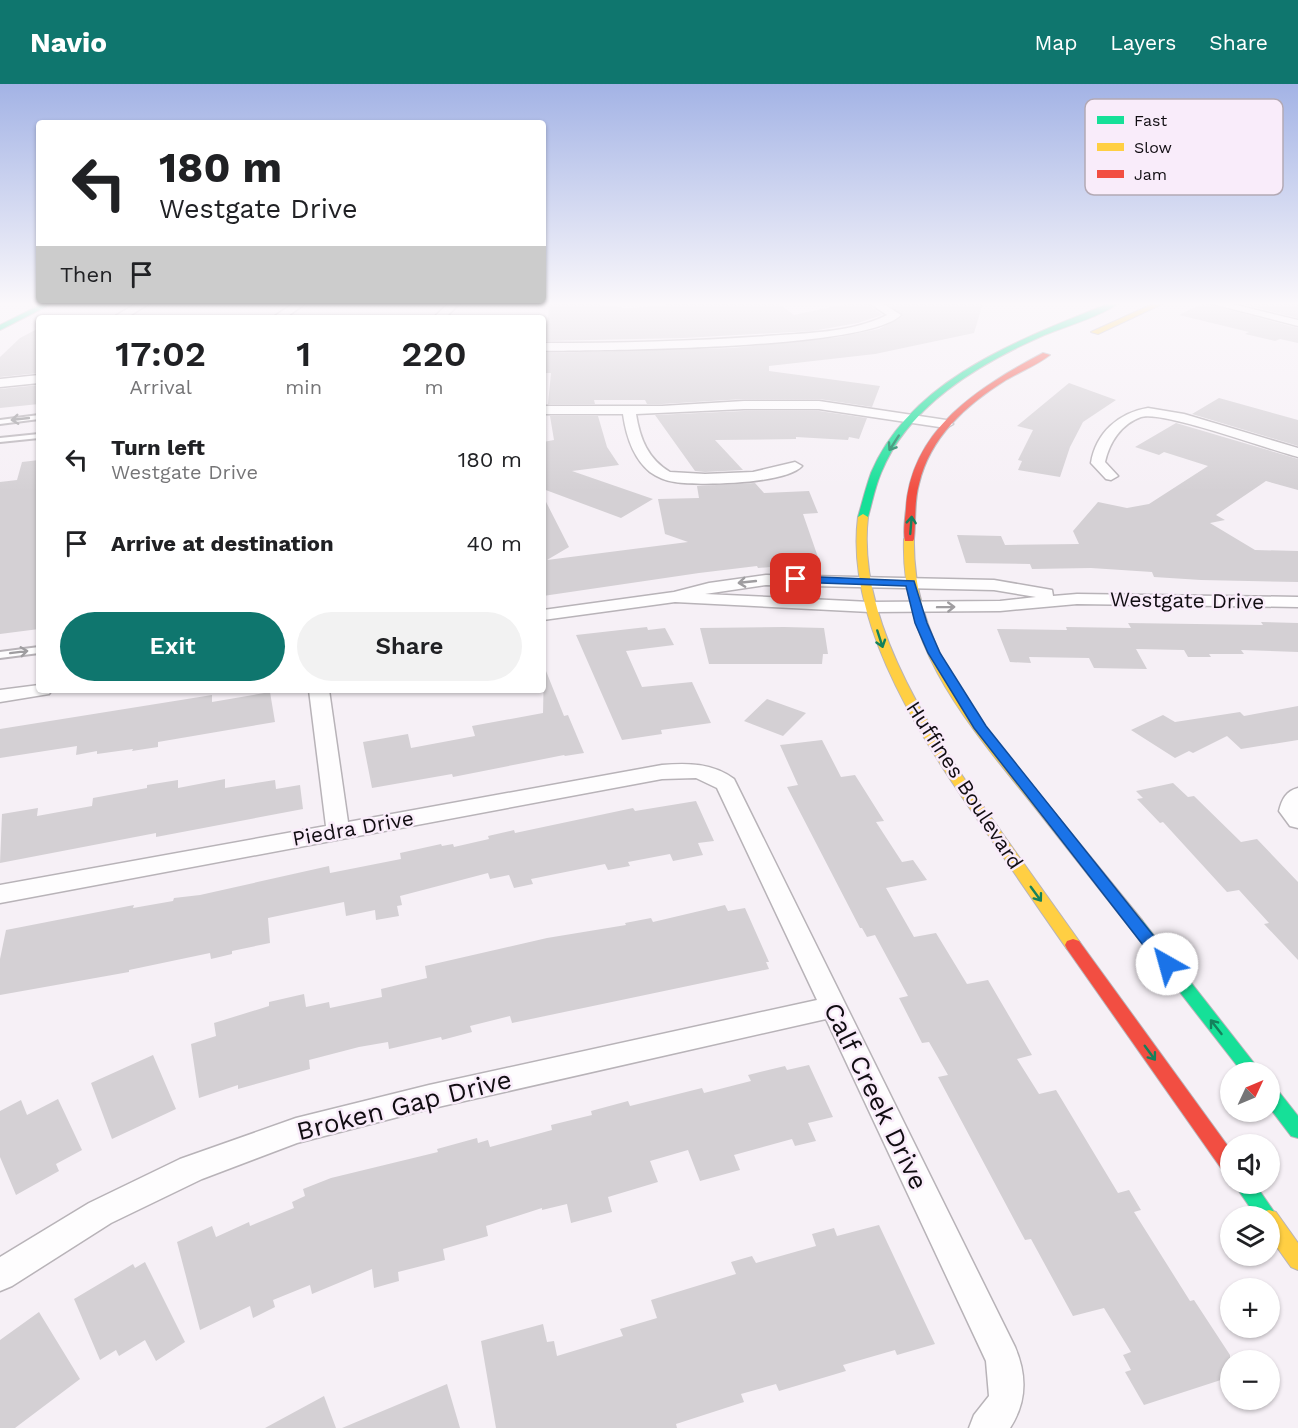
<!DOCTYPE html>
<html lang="en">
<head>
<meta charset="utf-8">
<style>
  :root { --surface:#fff; --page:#f2f2f2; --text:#202124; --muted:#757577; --accent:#0f766e }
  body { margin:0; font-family:"Work Sans",sans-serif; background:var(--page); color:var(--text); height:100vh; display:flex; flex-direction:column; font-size:22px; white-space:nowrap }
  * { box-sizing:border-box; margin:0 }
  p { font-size:20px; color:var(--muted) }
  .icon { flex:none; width:33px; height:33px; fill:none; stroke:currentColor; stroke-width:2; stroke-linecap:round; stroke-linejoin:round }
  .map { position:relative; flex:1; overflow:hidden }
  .details { position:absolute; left:36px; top:231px; width:510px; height:378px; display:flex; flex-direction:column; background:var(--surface); border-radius:6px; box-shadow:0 2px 4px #0004 }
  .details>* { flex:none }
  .top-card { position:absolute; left:36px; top:36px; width:510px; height:183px; border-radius:6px; box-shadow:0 2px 4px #0004; background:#fff; color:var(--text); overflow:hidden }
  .needle { width:39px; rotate:46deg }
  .tools { position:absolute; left:1220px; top:978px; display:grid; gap:12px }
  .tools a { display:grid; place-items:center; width:60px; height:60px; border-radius:50%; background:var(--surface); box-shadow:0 2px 4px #0004; font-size:30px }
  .pin { position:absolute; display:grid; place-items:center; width:51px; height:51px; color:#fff; margin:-26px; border-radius:12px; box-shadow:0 3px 9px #0006 }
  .me { position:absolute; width:66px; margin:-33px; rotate:322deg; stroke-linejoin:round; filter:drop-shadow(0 0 4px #0008) }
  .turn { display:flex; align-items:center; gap:21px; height:126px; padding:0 24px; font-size:27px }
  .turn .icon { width:78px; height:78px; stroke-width:2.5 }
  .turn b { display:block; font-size:42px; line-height:51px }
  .then { display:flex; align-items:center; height:57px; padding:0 24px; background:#0003; gap:12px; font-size:22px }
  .eta { display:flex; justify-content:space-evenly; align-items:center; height:102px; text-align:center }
  .eta b { font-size:36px; font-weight:600; line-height:42px }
  .button { display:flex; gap:12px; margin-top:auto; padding:12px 24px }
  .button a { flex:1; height:69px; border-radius:36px; background:var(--accent); color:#fff; font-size:24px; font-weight:600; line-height:69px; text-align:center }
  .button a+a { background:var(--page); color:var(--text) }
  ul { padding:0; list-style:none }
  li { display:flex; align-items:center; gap:18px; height:84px; padding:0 24px }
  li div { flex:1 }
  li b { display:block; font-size:22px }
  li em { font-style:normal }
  header { display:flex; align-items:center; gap:36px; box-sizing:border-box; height:84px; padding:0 30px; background:var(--accent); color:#fff }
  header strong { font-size:28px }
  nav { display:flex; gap:33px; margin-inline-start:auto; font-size:21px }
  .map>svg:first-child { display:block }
</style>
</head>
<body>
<header>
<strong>Navio</strong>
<nav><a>Map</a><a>Layers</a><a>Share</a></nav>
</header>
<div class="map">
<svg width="1298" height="1344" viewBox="0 0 1298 1344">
  <rect width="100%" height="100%" fill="#f6f0f6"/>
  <path fill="#d4d0d4" d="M550,219H591L625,224L665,222L663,219H778L794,231L850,219H867L882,231L858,239L812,247L683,254L544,257Z
    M886,219H983L974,249L875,270L769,282V287L880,302L872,323L819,315H744L662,320H647L645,316H594L595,320H548L551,289H543V269L732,264L839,253L879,245L903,232Z
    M1203,219L1298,244V259L1280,255L1275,257L1245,250L1249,248L1179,231Z
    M1238,219H1298V234Z
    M39,244V289L0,293V273L20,254Z
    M1069,299L1116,316L1083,338L1070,363L1060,393L1018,386L1022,377L1018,376L1033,346L1017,342Z
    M39,301V320L0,324V305Z
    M1219,314L1298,336V362L1192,330Z
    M744,327H819L867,334L859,355L849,353L848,356L796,353V355L715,356L743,386L705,388L695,387L655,331Z
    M550,332H598L607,363L619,381L572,387L653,415L621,434L543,405V358L554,356Z
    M1176,339L1298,375V406L1266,397L1216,431L1225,436L1210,439L1255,466L1298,467V498L1201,496L1154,493L1152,488L1091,484L1032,485L1030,480L966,479L957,451L1001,452L1005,461L1079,460L1073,447L1098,418L1127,424L1149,420L1208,382L1164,368L1159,371L1135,363Z
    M39,376V545L0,550V398L17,396L22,378Z
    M755,399L764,409L809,407L818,429L803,430L820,479L758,484L757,482L699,489L543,512V412L569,463L547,476L688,458L665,450L658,415L699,414L697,402Z
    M1261,538L1298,539V568L1241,566L1244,570H1209L1211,573H1188L1184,566L1136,565L1147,585L1094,584L1089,574L1029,573L1031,579L1010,578L997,545L1067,546L1066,543L1131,544L1128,539L1263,541Z
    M647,543L648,546L665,544L674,561L626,567L642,603L692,598L711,639L661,646L662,650L622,656L576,551Z
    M784,543L824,544L828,570H823L822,580H709L700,544Z
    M544,582L564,632L568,631L584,669L565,672L564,671L453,693L452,690L372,704L363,658L408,650L411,664L475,652L472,642L543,629Z
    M270,608L275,638L158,658V663L132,667L133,665L97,670V667L76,671L77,662L0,674V645L212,611V618Z
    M767,615L806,629L783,652L744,637Z
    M1298,622V656L1241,665L1227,652L1193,669L1189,667L1175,674L1131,646L1163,631L1175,638L1240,628L1244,632Z
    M822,656L841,693L855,691L884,737L876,738L902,778L913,776L927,796L886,804L914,853L936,849L967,900L988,896L1032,971L1017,975L1039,1010L1056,1006L1118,1109L1129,1106L1141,1126L1134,1128L1190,1217L1194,1216L1230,1271V1293L1144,1321L1125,1288L1131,1286L1123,1271L1131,1268L1104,1224L1073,1232L1031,1155L1025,1156L938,993L948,991L929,958L922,959L899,914L908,912L875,851L867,853L862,844H860L787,703L798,701L780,661Z
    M225,695V704L275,696L276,705L300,701L303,725L156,753V749L0,779L2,730L38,724L37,732L92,722L93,714L147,704V701L178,696V704Z
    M1173,699L1188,713L1194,712L1241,758L1257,755L1298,798V876L1264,840L1269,839L1239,806L1227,808L1163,738L1160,739L1137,715L1143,714L1136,707Z
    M696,717L714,757L698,759L703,771L673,777L670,770L628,778L630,782L608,786L605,780L531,795L533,800L514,804L509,791L490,795L488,789L400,812L402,821L397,822L399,832L376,836L375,826L346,832L344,818L268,834L270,859L232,867V870L211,875L210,869L129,886V888L0,911V875L6,846L134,821L133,824L173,817L174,814L200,811L329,782L330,789L401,775L400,769L441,760L442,762L453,760L454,763L489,755L488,752L514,746L515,749L633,724L635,727Z
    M725,821L728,827L745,824L769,878H766L769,885L512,939L510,932L470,942L472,948L442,956L441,953L389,965L388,958L359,963L309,976L310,985L238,1005V1001L199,1014L191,960L216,952L214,939L269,922V918L304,910L306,923L329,918L330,924L382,913L381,905L427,894L425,882L547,854L626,841L625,839L651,834L653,838Z
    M153,971L176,1025L112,1055L91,999Z
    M809,981L833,1033L808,1039L816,1057L795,1062L792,1055L734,1071L740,1086L700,1097L688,1066L650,1077L658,1098L608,1113L612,1128L571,1139L567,1120L542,1126V1124L486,1142L488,1152L443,1165L445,1176L398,1188L399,1197L374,1204L372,1185L312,1210L310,1201L273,1216L275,1223L253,1234L250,1222L200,1246L177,1158L212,1142L216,1153L249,1138L250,1142L294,1124L292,1118L305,1112L303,1105L331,1094L438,1068L437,1065L477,1054L478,1059L488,1056L490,1063L552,1046L551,1041L592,1031L591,1027L628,1017L630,1022L702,1004L704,1009L751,997L748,991L785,982L787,986Z
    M58,1015L82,1066L56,1080L59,1087L16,1111L0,1073V1027L21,1016L27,1031Z
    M879,1141L935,1260L897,1271L895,1266L843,1281L846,1287L779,1307L776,1300L741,1310L744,1318L676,1340L677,1344H496L481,1257L543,1240L547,1258L554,1257L557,1272L623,1252L620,1245L657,1234L651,1216L736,1190L731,1178L752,1172L756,1179L816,1162L812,1150L834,1144L837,1152Z
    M145,1178L185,1258L156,1277L145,1256L119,1272L116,1266L100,1276L74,1215L133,1180L135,1184Z
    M39,1228L80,1295L15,1344H0V1256Z
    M447,1300L460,1344H342Z
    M324,1312L336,1344H265Z"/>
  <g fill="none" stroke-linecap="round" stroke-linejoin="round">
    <g stroke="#b8b3b8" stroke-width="4">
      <path id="lane" d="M39,331V335L0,340V336Z
        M39,350V354L0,358V354Z
        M39,563V569L0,574V568Z"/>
    </g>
    <g stroke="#b8b3b8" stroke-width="3">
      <path id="street" d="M137,219H150L126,234H112Z
        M294,219H306L285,234H272Z
        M449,219H460L445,234H433Z
        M869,219H882L901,231C866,266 603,266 543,267V259C618,259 692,257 766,252C805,249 852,249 887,231Z
        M1209,219H1228L1298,236V242Z
        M39,291V299L0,303V295Z
        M744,317H819L946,336L953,340L946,344L819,325H744L636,330C640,355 648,375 670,388L705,390L753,388L795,378L802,382C786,400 699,402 675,398C666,397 657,393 650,388C633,374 626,351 623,330H543V322H662Z
        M1148,324L1184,330L1298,364V373C1270,366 1162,326 1141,333C1121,340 1109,359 1105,378L1118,392L1111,396L1106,395L1091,379C1096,349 1118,329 1148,324Z
        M766,491L994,496L1052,506L1053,512L1077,510L1298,513V523L1077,520L1000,527L870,528L675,518L543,536V526L674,508L709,499ZM766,501L994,506L1036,513L1000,517L870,518L705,510Z
        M39,601V606H52L49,610L0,618V606Z
        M309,606H329L348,738L662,681C688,679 712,679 734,695L1015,1263C1027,1291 1027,1318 1010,1344H969L974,1331L989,1312L986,1277L826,935L429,1025L297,1059L202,1095L111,1139L12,1202L0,1207V1173L89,1119L180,1075L296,1034L429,1001L817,916L717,704L696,694L662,695L0,819V801L326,742Z
        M1298,704V744L1290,742L1279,727C1282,715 1286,707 1298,704Z"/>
    </g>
    <g stroke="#b8b3b8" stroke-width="2">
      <path id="fast" d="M44,219H53L0,246V241Z
        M1110,219H1119C1100,233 1063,243 1040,253C977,281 908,322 881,389C875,403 872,419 868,433L867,435H859L858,433C862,419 866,403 871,389C911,294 1022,255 1110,219Z
        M1136,834L1142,836L1261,988H1242L1130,844L1128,840L1130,836Z
        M1269,1001L1276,1004L1298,1032V1054L1291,1052L1269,1023Z
        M1234,1100H1255L1277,1132L1274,1139L1269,1141V1132H1256Z"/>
    </g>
    <g stroke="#b8b3b8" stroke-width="2">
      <path id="slow" d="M1155,219H1164L1098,250L1091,248Z
        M863,430L868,433C855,543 942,664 1002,749C1028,785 1053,821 1079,857L1081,861L1079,865L1073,867L1067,865C1041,828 1015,790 989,752C929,666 844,543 858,433Z
        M909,452L914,455C912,565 984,642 1049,722C1080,760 1111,798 1142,836L1144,840L1142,844L1136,846L1130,844C1100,806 1070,768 1040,730C974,646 900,568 904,455Z
        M1269,1126L1276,1128L1298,1159V1186L1291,1183L1269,1152V1132H1260L1262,1128Z"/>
    </g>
    <g stroke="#b8b3b8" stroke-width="2">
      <path id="jam" d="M1043,269L1050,271C1037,281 1020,288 1006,296C966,321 930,353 919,400C914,417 916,437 914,455L913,457H905C903,448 905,435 906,425C911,345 979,303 1043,269Z
        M1073,855L1079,857L1230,1065V1090L1223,1087L1067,865L1065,861L1067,857Z"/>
    </g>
    <use href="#lane" fill="#fefdfe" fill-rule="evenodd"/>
    <use href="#street" fill="#fefdfe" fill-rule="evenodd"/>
    <use href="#fast" fill="#16e098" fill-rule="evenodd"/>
    <use href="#slow" fill="#ffcf43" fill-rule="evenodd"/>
    <use href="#jam" fill="#f24e42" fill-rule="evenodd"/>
  </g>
  <defs><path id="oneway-shaft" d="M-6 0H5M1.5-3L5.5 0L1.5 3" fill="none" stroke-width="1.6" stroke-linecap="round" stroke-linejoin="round" transform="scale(1.5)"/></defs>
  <g stroke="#9f9da0">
    <use href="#oneway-shaft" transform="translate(20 335) rotate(174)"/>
    <use href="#oneway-shaft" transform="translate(747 498) rotate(174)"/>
    <use href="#oneway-shaft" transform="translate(946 523) rotate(-1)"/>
    <use href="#oneway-shaft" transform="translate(19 568) rotate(-7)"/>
  </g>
  <g stroke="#14815c">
    <use href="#oneway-shaft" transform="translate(894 359) rotate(123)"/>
    <use href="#oneway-shaft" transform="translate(911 441) rotate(-85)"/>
    <use href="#oneway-shaft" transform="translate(880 555) rotate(72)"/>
    <use href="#oneway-shaft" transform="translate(1036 810) rotate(54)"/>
    <use href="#oneway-shaft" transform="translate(1216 943) rotate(-128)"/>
    <use href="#oneway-shaft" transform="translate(1150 969) rotate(54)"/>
  </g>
  <linearGradient id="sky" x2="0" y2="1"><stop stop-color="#a3b3e5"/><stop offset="0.54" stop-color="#fbf8fb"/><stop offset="1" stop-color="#fbf8fb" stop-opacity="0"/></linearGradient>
  <rect width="1298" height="407" fill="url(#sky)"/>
  <path fill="#1a73e8" stroke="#114b97" stroke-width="1.5" d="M796,492L914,497L927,539L940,569L986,642L1172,875L1175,880L1172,884L1167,886L1161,884L974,644L928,569L915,539L906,502L792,498L791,495Z"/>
  <g text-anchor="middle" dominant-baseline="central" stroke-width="5" stroke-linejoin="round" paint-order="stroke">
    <g font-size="21" fill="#110d12" stroke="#f9ecfa">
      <text transform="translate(1187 516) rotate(1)">Westgate Drive</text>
      <text transform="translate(965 701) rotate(57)">Huffines Boulevard</text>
      <text transform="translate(353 744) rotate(-10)">Piedra Drive</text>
    </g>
    <g font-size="26" fill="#110d12" stroke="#f9ecfa">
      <text transform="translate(876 1012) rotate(64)">Calf Creek Drive</text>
      <text transform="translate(404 1021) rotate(-14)">Broken Gap Drive</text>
    </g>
  </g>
  <rect x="1085" y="15" width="198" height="96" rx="9" fill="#f9ecfa" stroke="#b3a9b4" stroke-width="1.5"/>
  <rect x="1097" y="32" width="27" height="8" fill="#16e098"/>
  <rect x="1097" y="59" width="27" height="8" fill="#ffcf43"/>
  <rect x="1097" y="86" width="27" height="8" fill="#f24e42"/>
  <g font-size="16" fill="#110d12">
    <text x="1134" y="42">Fast</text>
    <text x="1134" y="69">Slow</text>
    <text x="1134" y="96">Jam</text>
  </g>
</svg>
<div class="tools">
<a><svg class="needle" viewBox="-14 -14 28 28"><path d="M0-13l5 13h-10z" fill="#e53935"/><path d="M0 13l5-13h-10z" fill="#757577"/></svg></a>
<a><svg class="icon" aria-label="sound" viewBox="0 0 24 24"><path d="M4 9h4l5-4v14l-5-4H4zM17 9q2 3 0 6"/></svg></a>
<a><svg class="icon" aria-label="layers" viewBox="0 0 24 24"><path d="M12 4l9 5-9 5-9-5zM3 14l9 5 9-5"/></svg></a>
<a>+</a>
<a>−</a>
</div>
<div class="pin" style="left:796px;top:495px;background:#d93025"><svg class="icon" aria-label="arrive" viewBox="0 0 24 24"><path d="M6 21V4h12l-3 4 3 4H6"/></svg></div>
<svg class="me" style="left:1167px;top:880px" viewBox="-20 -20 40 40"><circle r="19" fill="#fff"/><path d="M0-13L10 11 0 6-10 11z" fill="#1a73e8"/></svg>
<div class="top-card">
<div class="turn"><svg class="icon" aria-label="left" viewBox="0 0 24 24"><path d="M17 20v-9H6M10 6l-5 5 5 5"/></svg><div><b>180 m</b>Westgate Drive</div></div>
<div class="then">Then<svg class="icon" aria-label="arrive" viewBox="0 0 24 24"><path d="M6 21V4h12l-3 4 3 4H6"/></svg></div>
</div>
<section class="details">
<div class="eta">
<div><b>17:02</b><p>Arrival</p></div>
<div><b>1</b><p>min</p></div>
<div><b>220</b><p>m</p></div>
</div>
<ul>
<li><svg class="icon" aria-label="left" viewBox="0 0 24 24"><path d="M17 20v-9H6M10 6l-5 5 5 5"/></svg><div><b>Turn left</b><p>Westgate Drive</p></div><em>180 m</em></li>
<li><svg class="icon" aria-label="arrive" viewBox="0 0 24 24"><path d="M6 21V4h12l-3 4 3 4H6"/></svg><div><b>Arrive at destination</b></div><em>40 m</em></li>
</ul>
<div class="button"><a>Exit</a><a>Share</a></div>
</section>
</div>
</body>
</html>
